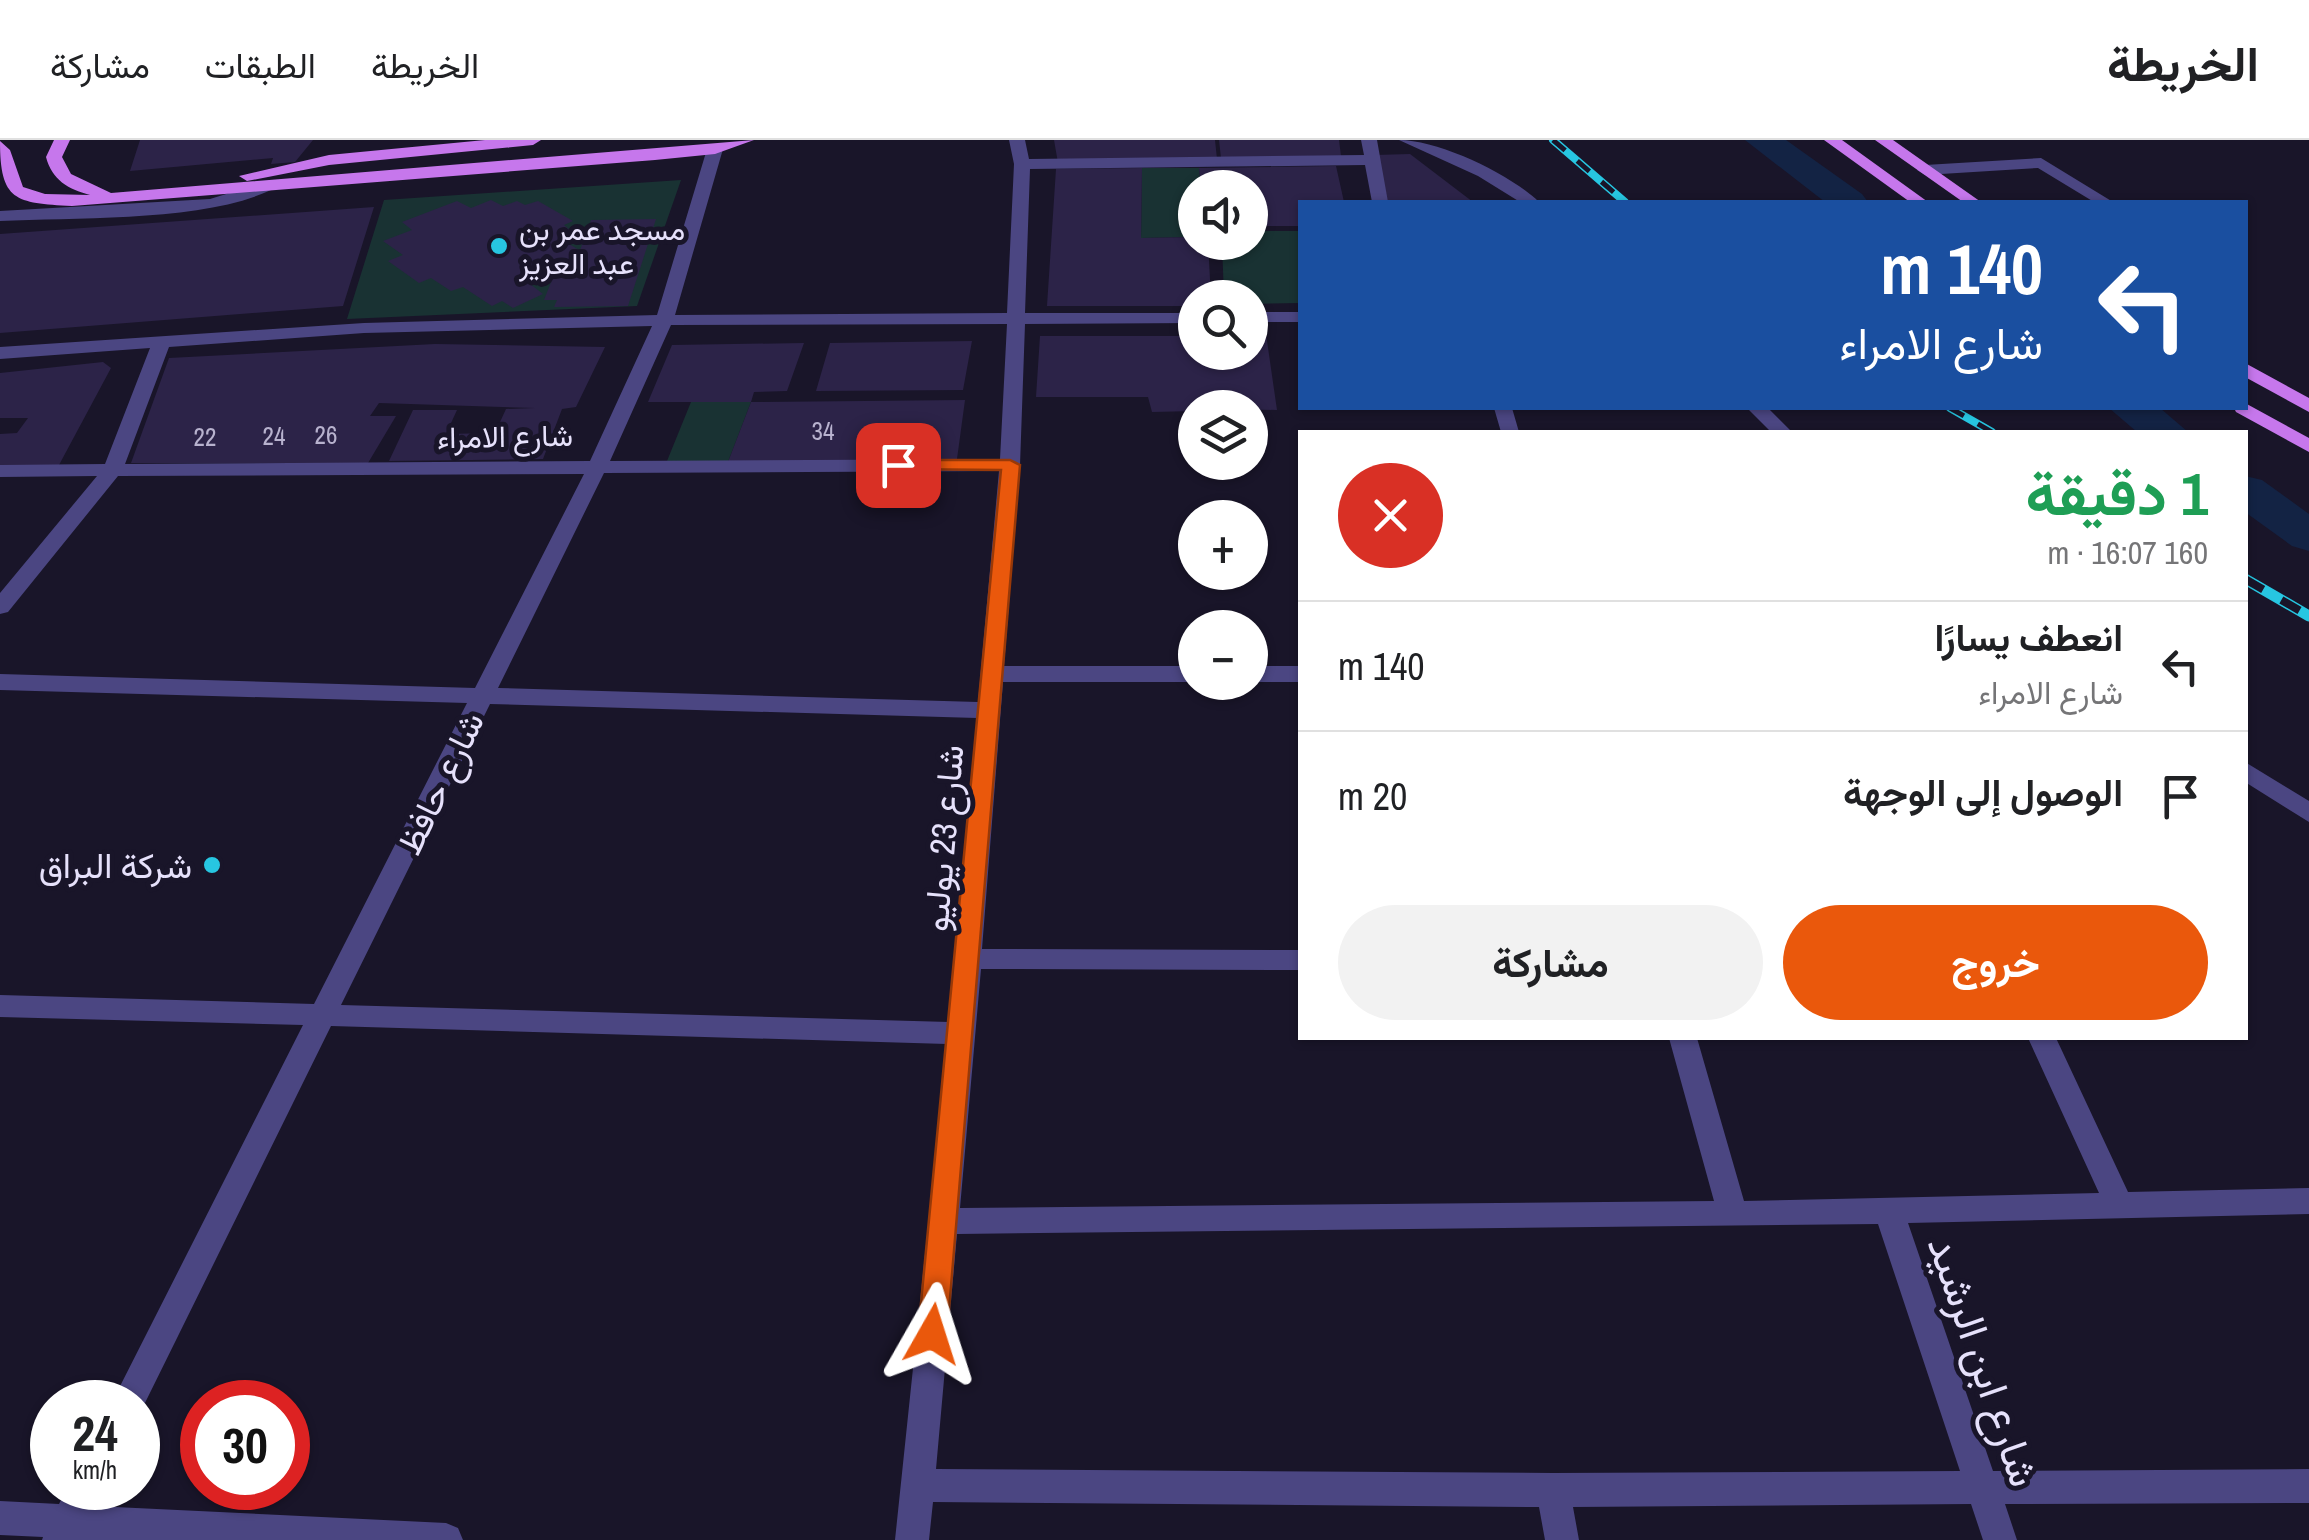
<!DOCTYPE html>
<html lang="ar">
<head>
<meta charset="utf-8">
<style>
  :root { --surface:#fff; --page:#f2f2f2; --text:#202124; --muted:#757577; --line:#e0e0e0; --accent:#ea580c }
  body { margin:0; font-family:"Archivo Narrow",Vazirmatn,sans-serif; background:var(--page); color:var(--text); direction:rtl; height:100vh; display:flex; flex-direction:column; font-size:38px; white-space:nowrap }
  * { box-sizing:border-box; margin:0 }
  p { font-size:32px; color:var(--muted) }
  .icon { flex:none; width:55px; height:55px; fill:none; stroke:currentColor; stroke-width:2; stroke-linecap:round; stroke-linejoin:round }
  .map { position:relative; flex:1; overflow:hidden; direction:ltr }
  .panel { position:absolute; left:1298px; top:290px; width:950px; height:610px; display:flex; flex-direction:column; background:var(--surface); border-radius:0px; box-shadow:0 2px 8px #0004; direction:rtl }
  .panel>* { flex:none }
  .hud { position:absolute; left:1298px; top:60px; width:950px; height:210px; border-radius:0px; box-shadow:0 2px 8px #0004; direction:rtl; background:#1a4fa0; color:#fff; overflow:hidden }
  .buttons { position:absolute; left:1178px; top:30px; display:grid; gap:20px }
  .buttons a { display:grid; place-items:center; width:90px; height:90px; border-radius:50%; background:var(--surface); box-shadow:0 2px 8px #0004; font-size:50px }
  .speed { position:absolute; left:30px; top:1240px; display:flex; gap:20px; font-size:50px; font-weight:700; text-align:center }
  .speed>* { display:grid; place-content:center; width:130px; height:130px; border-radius:50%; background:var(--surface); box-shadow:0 2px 8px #0004; line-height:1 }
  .speed small { font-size:25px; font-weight:400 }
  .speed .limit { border:15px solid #d22; background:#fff; color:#111 }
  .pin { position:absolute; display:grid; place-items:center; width:85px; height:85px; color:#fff; margin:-42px; border-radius:20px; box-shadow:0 5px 15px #0006 }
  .me { position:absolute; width:110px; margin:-55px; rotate:6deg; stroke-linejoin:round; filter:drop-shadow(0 0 8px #0008) }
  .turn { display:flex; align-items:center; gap:35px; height:210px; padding:0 40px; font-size:45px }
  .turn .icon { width:130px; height:130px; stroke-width:2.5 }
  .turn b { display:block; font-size:70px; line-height:85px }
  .round { display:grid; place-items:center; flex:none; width:105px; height:105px; border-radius:52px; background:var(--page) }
  .overview { display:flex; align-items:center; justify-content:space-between; height:170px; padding:0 40px }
  h1 { font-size:60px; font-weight:700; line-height:75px; color:#1e9e55 }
  .cta { display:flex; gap:20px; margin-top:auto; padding:20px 40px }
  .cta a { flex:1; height:115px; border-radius:60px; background:var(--accent); color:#fff; font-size:40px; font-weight:700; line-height:115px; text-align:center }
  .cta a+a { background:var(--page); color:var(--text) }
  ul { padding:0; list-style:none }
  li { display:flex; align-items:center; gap:30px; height:130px; padding:0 40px; border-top:2px solid var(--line) }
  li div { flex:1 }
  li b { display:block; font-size:38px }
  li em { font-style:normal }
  header { display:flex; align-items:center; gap:60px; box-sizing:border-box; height:140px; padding:0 50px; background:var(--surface); border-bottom:2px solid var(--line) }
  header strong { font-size:48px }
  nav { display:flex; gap:55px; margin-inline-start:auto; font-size:35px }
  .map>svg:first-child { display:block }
</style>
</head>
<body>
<header>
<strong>الخريطة</strong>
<nav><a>الخريطة</a><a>الطبقات</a><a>مشاركة</a></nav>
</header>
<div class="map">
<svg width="2309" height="1400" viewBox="0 0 2309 1400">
  <rect width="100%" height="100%" fill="#191529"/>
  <path fill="#193233" d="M1142,28H1199L1201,47L1195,48V97L1141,98Z
    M681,40L637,166L347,179L384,60Z
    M1250,91H1300V163L1250,164V158L1224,157L1222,103L1250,102Z
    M691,262H751L728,322L667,321Z"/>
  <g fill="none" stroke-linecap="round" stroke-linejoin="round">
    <path fill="#132344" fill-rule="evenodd" d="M1745,0H1786L1862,54L1868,62H1825Z
      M2109,268H2160L2188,292H2137Z
      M2245,336L2262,340L2309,374V411L2292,406L2245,372Z"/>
  </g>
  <path fill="#2c2348" d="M140,0H313L295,22L271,24L273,18L130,31Z
    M1054,0H1215L1217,19L1058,23Z
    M1219,0H1339L1341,16L1221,18Z
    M1410,14L1473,62H1385L1375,15Z
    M1336,26L1344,62H1300V86H1250V48H1201L1199,28Z
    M1142,28L1141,98L1195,97V102H1208L1211,158H1195V166H1047L1056,29Z
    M491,60L503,66L517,61L525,65L538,61L573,81L564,85L572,92L559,98L579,110L574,120L525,140L543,154L513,168L502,161L492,166L463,147L451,151L431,138L419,143L388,121L403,115L383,101L412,90L402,82L457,61L471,68Z
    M374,67L343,166L0,193V94Z
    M656,79L628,166L554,167L557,160H544L555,132H572L591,80Z
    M1266,194L1277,270L1195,268V271L1152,272L1148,257H1036L1040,196H1195V212H1250V195Z
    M972,201L963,250L816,251L830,203Z
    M804,203L787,251L754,252L751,262L965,260L957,319L728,322L751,262H648L672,205Z
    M435,204L605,207L576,267L562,269L543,319L389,321L413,270H457L446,294L495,293L506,269L535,268L379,263L370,276H396L368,323H131L169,218Z
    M103,222L111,228L59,325L0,326V294L17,293L28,278H0V233Z"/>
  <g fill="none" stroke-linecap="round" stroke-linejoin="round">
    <path fill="#4b4682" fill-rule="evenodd" d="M1009,0H1025L1029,19L1364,15L1361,0H1377L1388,62H1372L1365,25L1030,29L1025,173H1195V183L1025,184L1020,325L1004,526H1195V542H1003L982,809L1300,810V830L981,829L960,1068L1714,1061L1669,898H1697L1744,1061L2099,1053L2028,898H2056L2128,1052L2309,1048V1074L1908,1083L1993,1331L2309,1329V1363L2005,1364L2017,1400H1983L1971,1364L1573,1367L1579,1400H1545L1539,1367L933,1362L929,1400H895L947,904L331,886L140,1273L138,1262H112L303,885L0,877V855L314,864L467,563L0,550V534L475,548L584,334L118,336L8,472L0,474V453L97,336L0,337V325L105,324L150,208L0,219V207L364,183L657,175L707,9L715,4L723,9L675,175L1007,173L1014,24ZM1007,184L1000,319L610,321L671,185ZM652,186L590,321L125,324L169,207L364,193ZM999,331L978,562L498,548L604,333ZM490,564L977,578L949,882L341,865ZM1878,1084L1960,1331L1553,1333L936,1329L957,1094Z
      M1399,0C1439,0 1510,34 1539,62H1520L1478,36Z
      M2041,18L2113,62H2094L2038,28L1925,35L1917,30L1925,25Z
      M265,42L271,44V50C203,82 78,77 0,81V71L210,59Z
      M1250,172H1300V182H1250Z
      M1494,268H1512L1519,292H1501Z
      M1747,268H1768L1792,292H1771Z
      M1250,526H1300V542H1250Z
      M2245,622L2309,661V682L2245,642Z
      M67,1348H102L94,1366L446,1383L458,1388L463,1400H42L43,1397L0,1395V1361L59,1364Z"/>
    <path fill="#c677ec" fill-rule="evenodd" d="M54,0H70L62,17L71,34L111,53L754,0L715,14L655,20L72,66C15,63 0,61 0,1L10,10L23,47L45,54L90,55C68,49 52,40 46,17Z
      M485,0H541L533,5L329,25L247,41L239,36L329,15Z
      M1824,0H1842L1928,62H1910Z
      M1875,0H1893L1981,62H1963Z
      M2245,223L2309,258V272L2245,237Z
      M2245,263L2309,298V312L2236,272L2234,268H2245Z"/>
    <g stroke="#27c6e1" stroke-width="8">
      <path id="rail-far1" d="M1553,0L1625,62
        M1950,268L1992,292"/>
    </g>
    <g stroke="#27c6e1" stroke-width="11">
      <path id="rail" d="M2245,439L2309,476"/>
    </g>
    <use href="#rail-far1" stroke="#191529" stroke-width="5" stroke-dasharray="16" stroke-linecap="butt"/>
    <use href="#rail" stroke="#191529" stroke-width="8" stroke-dasharray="21" stroke-linecap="butt"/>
  </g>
  <path fill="#ea580c" stroke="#983908" stroke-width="2.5" d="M898,320H1010L1020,325L947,1194L942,1204L932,1208L922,1204L918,1194L1001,330L892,329L889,325Z"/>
  <g fill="#27c6e1" stroke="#191529" stroke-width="4">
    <circle cx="499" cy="106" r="10"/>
    <circle cx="212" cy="725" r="10"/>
  </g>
  <g text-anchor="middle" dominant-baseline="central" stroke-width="10" stroke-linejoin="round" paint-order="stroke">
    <g font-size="25" fill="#b8b2ce">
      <text x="823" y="291">34</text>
      <text x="326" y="295">26</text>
      <text x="274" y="296">24</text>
      <text x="205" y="297">22</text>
    </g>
    <g font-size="30" fill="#e6e1fb" stroke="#191529" text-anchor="start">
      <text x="519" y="89">مسجد عمر بن<tspan x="519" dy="34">عبد العزيز</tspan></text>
    </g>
    <g font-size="30" fill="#e6e1fb" stroke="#191529">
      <text transform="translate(505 296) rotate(-1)">شارع الامراء</text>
    </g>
    <g font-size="35" fill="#e6e1fb" stroke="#191529">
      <text transform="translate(440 643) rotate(-64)">شارع حافظ</text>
      <text transform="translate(943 698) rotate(-85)">شارع 23 يوليو</text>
    </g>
    <g font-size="35" fill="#e6e1fb" stroke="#191529" text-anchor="end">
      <text x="192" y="725">شركة البراق</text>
    </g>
    <g font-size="42" fill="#e6e1fb" stroke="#191529">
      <text transform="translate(1984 1221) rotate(71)">شارع ابن الرشيد</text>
    </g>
  </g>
</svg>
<div class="buttons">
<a><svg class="icon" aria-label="sound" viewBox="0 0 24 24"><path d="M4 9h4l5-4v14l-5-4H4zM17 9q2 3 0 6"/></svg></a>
<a><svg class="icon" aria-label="search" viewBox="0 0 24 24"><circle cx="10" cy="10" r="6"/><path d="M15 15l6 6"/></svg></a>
<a><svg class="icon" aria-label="layers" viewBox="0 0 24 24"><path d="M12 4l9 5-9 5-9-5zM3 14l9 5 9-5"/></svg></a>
<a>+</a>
<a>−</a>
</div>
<div class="speed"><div>24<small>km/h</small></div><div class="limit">30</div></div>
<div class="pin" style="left:898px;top:325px;background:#d93025"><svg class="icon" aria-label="arrive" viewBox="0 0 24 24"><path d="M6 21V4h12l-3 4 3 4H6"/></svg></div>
<svg class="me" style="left:932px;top:1194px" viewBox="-20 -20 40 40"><path d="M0-17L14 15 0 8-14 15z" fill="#ea580c" stroke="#fff" stroke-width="4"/></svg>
<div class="hud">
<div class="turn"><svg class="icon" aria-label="left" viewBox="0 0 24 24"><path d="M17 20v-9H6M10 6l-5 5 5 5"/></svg><div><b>140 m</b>شارع الامراء</div></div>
</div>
<section class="panel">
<div class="overview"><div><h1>1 دقيقة</h1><p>160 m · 16:07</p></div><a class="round" style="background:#d93025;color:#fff"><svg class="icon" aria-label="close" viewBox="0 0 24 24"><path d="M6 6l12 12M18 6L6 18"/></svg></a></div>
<ul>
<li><svg class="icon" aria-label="left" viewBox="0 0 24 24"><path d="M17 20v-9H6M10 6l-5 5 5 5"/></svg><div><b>انعطف يسارًا</b><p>شارع الامراء</p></div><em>140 m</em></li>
<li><svg class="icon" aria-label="arrive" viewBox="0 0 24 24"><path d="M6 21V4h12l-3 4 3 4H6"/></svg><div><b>الوصول إلى الوجهة</b></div><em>20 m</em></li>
</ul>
<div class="cta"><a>خروج</a><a>مشاركة</a></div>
</section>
</div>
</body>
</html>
